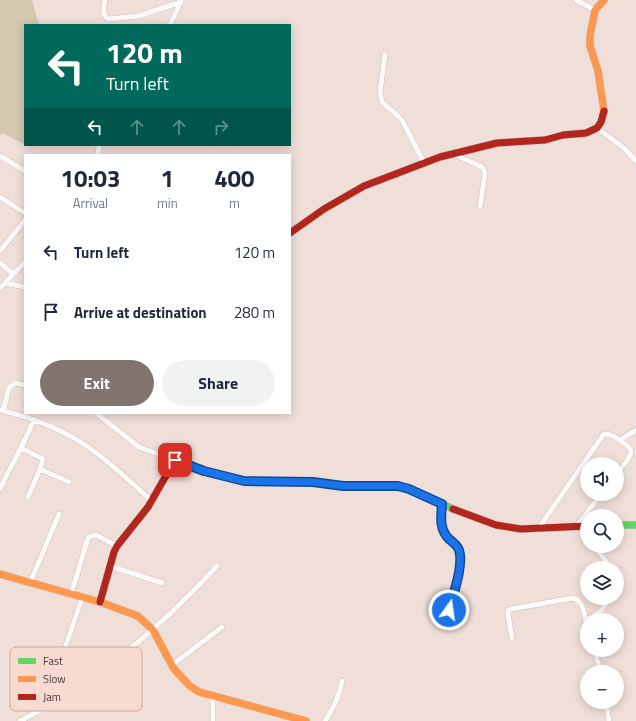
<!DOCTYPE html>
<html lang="en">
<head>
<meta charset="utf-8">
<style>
  :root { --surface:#fff; --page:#f2f2f3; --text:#1f2937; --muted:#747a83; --accent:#81736e }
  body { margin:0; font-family:"Titillium Web",sans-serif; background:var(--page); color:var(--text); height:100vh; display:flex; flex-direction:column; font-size:15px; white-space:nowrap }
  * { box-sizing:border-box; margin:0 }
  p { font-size:13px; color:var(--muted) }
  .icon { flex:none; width:22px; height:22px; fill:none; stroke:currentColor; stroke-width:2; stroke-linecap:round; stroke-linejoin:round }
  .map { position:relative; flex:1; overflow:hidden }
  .side { position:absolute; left:24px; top:154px; width:267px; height:260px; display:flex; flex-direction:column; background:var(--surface); border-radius:0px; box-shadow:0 2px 10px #0003 }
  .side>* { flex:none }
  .guide { position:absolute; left:24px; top:24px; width:267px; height:122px; border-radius:0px; box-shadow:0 2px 10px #0003; background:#00695c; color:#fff; overflow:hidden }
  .controls { position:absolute; left:580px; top:457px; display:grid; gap:8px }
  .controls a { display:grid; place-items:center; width:44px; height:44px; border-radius:50%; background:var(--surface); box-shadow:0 2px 10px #0003; font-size:20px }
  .pin { position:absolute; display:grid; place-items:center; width:34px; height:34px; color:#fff; margin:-17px; border-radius:8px; box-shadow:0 2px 6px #0006 }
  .me { position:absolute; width:44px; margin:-22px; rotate:14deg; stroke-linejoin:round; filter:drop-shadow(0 0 3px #0008) }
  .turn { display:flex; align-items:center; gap:14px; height:84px; padding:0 16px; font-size:18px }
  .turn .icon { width:52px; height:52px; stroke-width:2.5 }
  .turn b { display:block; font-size:28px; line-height:34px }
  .lanes { display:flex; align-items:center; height:38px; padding:0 16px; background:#0003; justify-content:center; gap:20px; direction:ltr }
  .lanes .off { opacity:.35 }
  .eta { display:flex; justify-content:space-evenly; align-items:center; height:68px; text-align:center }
  .eta b { font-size:24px; font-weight:700; line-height:28px }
  .button { display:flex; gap:8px; margin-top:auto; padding:8px 16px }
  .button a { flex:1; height:46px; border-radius:24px; background:var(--accent); color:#fff; font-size:16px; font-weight:700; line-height:46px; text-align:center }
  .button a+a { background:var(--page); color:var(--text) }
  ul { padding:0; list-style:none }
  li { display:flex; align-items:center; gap:12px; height:60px; padding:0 16px }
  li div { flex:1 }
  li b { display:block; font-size:15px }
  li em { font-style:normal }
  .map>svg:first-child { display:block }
</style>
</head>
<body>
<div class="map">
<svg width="636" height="721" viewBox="0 0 636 721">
  <rect width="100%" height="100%" fill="#f0dfd9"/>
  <path fill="#d4c8ae" d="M0,0H32L39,25H25V145L3,133L0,135Z"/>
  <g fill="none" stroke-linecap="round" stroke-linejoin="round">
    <g stroke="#cbbeb9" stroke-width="6">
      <path id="street" d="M105,0C104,7 101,16 109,19L138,16L181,2
        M576,0L595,10
        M170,25L181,1
        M385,55L380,92L382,102L398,116L403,122L424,163
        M597,128L624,148L636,161
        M453,154L482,167L485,173L480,207
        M98,155L99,145
        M0,156L25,171
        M0,197L25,213
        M0,251L25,220
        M0,263L13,274
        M5,283L25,287
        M0,288L25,262
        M0,410C34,418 67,431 95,452C115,467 133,484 152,501
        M3,411L9,388L15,383L25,385
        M96,413L139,447L175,460
        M620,440L636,430
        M21,448L43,459L40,469L69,482
        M0,489C11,465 25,443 34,419
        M28,497L40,469
        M442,504C441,517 439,529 449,539C453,542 457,545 459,550C464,564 452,596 449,610
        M577,526L601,494
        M538,529L601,438C602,436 603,434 606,434C611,433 631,446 631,452C631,458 621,468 617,473
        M597,546C598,555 607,559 609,568
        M110,566L162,583
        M30,583L59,514
        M71,595L87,541L89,537L96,535L117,546
        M587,620L602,610L609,598
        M512,638L508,614V610L511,609L573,598C583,601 584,612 586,621
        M66,645L82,598
        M594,650L601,672
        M172,665L222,627
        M213,696V721
        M606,702L609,721
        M20,721C94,684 162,626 217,566
        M325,721C334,707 339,697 342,681"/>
    </g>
    <g stroke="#cbbeb9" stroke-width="8">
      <path id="fast" d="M291,482H313L343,485L398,486L409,489L453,509
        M617,525H636"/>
    </g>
    <g stroke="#cbbeb9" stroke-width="8">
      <path id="slow" d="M604,111L598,71L590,46V36L595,10L604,0
        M0,574L100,602L138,616L153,630L174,669L190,686L199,692L306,721"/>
    </g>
    <g stroke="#cbbeb9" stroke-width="8">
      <path id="jam" d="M290,233L324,209L364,186L440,157L497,143L545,140L563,135L586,133L597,128L601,122L604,111
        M453,509L496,525L521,529L587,526
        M100,602L114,552L117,546L148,507L175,460L204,471L244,481L291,482"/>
    </g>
    <use href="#street" stroke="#fdfaf9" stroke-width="5"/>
    <use href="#fast" stroke="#63d668" stroke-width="7"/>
    <use href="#slow" stroke="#ff974d" stroke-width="7"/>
    <use href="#jam" stroke="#b3261e" stroke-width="7"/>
  </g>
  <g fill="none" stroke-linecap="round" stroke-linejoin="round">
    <g stroke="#114b97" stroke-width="10">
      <path id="route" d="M175,460L204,471L244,481L313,482L343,486H398L409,489L442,504C441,517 439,529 449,539C453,542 457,545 459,550C464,565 453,595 449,610"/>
    </g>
    <use href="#route" stroke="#1a73e8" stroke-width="7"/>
  </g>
  <rect x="10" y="647" width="132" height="64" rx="6" fill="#f9dad0" stroke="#c3aaa2" stroke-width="1"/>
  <rect x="18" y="658" width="18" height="6" fill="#63d668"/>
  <rect x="18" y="676" width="18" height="6" fill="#ff974d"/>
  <rect x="18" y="694" width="18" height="6" fill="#b3261e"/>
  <g font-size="11" fill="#453935">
    <text x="43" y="665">Fast</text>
    <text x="43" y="683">Slow</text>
    <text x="43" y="701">Jam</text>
  </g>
</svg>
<div class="controls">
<a><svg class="icon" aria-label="sound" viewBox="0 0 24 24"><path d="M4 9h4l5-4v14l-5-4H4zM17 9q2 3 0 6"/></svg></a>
<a><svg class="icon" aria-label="search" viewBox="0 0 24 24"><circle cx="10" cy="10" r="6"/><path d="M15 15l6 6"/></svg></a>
<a><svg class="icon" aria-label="layers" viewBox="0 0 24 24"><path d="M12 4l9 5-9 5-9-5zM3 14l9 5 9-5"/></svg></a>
<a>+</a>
<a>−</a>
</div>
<div class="pin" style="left:175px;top:460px;background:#d93025"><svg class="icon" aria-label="arrive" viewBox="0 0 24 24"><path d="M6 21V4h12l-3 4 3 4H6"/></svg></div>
<svg class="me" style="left:449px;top:610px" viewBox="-20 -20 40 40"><circle r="17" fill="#1a73e8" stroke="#fff" stroke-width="3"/><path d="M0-11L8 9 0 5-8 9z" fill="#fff"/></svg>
<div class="guide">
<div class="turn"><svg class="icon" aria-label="left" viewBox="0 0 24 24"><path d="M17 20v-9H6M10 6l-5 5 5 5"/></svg><div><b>120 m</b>Turn left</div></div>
<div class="lanes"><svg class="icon" aria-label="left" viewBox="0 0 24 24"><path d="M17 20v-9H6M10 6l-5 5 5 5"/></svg><svg class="icon off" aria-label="ahead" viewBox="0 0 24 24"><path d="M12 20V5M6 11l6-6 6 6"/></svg><svg class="icon off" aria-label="ahead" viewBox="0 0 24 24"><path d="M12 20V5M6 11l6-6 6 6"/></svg><svg class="icon off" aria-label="right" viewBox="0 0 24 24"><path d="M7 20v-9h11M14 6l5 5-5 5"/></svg></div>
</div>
<section class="side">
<div class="eta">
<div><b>10:03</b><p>Arrival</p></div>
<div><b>1</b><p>min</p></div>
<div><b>400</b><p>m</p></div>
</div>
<ul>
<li><svg class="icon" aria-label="left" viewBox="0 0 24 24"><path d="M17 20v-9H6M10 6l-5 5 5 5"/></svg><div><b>Turn left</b></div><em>120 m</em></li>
<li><svg class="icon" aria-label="arrive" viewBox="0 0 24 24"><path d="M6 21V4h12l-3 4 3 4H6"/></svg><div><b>Arrive at destination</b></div><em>280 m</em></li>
</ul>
<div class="button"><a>Exit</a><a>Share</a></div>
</section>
</div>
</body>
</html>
